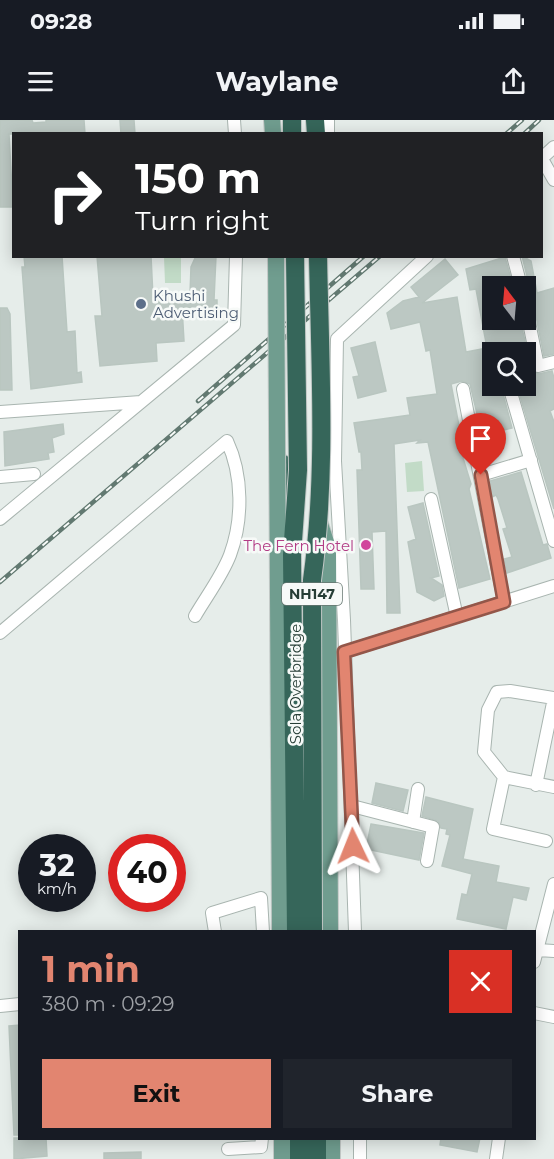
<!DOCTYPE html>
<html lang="en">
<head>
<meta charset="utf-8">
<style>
  :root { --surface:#171b24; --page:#20242c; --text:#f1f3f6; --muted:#9ea1a6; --accent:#e28570 }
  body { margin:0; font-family:Montserrat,sans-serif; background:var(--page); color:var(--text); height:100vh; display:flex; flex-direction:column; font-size:22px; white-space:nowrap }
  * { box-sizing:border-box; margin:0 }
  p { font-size:20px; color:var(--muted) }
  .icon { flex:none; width:33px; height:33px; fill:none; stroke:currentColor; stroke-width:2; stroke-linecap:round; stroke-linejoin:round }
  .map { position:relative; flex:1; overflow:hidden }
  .details { position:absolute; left:18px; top:810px; width:518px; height:210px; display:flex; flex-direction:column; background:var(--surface); border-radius:0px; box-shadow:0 3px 15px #0003 }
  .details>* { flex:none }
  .guide { position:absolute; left:12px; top:12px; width:531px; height:126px; border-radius:0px; box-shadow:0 3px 15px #0003; background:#202124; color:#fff; overflow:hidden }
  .needle { width:39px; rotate:344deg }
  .buttons { position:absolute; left:482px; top:156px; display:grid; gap:12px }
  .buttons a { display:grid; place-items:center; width:54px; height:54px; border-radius:0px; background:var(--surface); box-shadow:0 3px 15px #0003; font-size:30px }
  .speed { position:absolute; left:18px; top:714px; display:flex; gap:12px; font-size:30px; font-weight:700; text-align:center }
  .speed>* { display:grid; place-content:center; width:78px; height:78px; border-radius:50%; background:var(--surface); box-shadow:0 3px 15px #0003; line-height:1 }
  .speed small { font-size:15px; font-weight:400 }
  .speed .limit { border:9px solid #d22; background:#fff; color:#111 }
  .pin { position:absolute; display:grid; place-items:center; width:51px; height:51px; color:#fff; margin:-62px -26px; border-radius:50% 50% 50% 0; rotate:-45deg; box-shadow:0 0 6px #0007 }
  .pin .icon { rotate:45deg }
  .me { position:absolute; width:66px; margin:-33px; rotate:358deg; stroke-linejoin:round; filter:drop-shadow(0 0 4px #0008) }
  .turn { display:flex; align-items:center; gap:21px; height:126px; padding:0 24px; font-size:27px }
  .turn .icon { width:78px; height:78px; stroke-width:2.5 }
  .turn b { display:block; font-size:42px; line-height:51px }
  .round { display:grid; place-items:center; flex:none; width:63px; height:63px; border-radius:0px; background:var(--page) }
  .head { display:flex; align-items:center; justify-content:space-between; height:102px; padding:0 24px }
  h1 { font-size:36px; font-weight:700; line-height:45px; color:var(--accent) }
  .primary-button { display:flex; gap:12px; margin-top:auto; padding:12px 24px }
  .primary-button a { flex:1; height:69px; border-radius:0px; background:var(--accent); color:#111; font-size:24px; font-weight:700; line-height:69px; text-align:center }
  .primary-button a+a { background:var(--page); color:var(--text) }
  .status { display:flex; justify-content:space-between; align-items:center; height:42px; padding:0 30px; background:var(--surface); direction:ltr }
  .status svg { height:16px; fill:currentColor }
  header { display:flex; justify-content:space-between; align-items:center; height:78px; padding:0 24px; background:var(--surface); font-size:27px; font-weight:700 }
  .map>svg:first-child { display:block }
</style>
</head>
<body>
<div class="status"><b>09:28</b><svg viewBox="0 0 49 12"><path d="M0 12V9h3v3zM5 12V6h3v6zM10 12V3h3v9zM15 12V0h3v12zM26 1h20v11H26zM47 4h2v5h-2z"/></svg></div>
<header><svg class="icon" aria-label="menu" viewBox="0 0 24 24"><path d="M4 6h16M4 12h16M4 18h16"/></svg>Waylane<svg class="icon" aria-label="share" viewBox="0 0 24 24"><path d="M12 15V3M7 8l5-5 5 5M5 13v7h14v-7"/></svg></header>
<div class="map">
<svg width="554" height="1039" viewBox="0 0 554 1039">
  <rect width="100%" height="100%" fill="#e6edea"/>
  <path fill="#c2dbc7" d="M164,137H181V163H165Z
    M422,341L424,371L407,372L405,343Z"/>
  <path fill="#bcc8c3" stroke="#b9c6c0" stroke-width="1.5" d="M0,0H32L33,3L46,2V0H84L85,14H9L13,87H0Z
    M120,0H134L135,14H121Z
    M24,136H62L67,212L75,211L77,253L81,252L82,262L31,269L22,147H25Z
    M97,136H151L153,177L190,174L191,147L196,136H216L214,180H217V189L182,187L184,221L156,223L157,241L100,246L95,196H102Z
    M522,136L531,141L537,173L554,168V234L544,236L533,181L525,175L529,164Z
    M505,137L513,166H492V200H520L532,251L539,254L552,251L554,258V289L550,291L554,302V389L517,266H525V232H492V266H501L512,308L482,315L470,264L462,261L451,264L465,337L463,338L471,364L469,369L490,459L459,468L428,322L417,323L420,320L394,324L400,493H387L386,411L372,412L374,469H361L357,350H362L361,332H359L354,303L410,295L407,278L437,274L430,230L426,231L420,202L391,209L387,193L403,181L419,177L411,167L445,139L458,155L422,183L457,177L466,232L487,228L476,169L470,170L466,149Z
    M0,188H7L10,194L12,270H0Z
    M375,222L386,271L358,278L353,257L359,256L351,228Z
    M63,304L64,314L52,318L54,332L48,333L49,339L5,346L4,312Z
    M521,352L543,425L547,424L551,438L507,453L504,439L512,437L503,409L507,408L498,379L496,375L492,377L490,361Z
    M423,383L439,456L431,458L442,465L444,476L434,481L417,472L408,422L416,419L408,387Z
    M376,663L408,670L403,691L372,683Z
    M426,677L473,689L463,739L499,746L496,762L529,768L526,780L513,777L506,809L457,799L462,774L467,775L472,754L442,746L450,715L446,714L447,709L441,708L438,701L422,696Z
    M371,704L424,713L419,740L366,729Z
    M20,905V1015H14L9,906Z
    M14,1018H46L47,1036L14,1039Z
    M441,1018H480L477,1032L440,1025Z
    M141,1032V1039H104V1033Z"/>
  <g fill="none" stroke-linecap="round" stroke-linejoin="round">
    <g stroke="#a9b5b0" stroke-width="14">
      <path id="minor" d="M234,0L235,14
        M328,0V14
        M542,38L554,27
        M542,39L554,60
        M513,136L521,166
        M525,183L538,246L554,242
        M509,266L554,421
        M463,269L504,482
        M0,292L141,282
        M481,355L531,340
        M0,357L34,354
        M431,379L457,497
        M0,399L234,205L236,136
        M0,513L227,321C243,355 243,400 230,435C222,456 206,477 195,496
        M344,532L554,466
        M554,578L510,571L497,572L488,590L484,632L504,657L554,667
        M504,657L493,709L546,721
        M536,665L554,578
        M352,686L433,707L427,741
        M413,702L418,669
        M215,812L212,793L261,778L263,812
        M355,812L344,500L335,341L337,219L427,136
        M538,830L554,831
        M534,842L554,764
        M0,886L20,884
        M534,893L554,897
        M228,1029L261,1027L262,1018
        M360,1039V1018
        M496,1039L499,1018"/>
    </g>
    <g stroke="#c3c9c7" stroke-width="18">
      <path id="major" d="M272,0L273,14
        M320,404L328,428L330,812
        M282,1018V1039
        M332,1039V1018"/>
    </g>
    <g stroke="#c3c9c7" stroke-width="20">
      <path id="highway" d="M292,0V14
        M315,0L316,14
        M283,344L289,403
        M299,1018V1039
        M317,1018V1039"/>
    </g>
    <use href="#minor" stroke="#fff" stroke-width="12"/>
    <use href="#major" stroke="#709d8f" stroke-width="16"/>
    <use href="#highway" stroke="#36665a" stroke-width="18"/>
    <g stroke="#627971" stroke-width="4.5">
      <path id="rail" d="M506,14L522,0
        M524,14L539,0
        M198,281L364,136
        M0,462L380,136"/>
    </g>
    <use href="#rail" stroke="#f7faf8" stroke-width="2" stroke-dasharray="7" stroke-linecap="butt"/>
    <g stroke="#c3c9c7" stroke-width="18" stroke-linecap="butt">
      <path id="major-bridge" d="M276,136L280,812"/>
    </g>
    <g stroke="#c3c9c7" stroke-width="20" stroke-linecap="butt">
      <path id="highway-bridge" d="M295,136L298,350L292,435L296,812
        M313,812L312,460C327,354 320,244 318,136"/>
    </g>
    <use href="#major-bridge" stroke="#709d8f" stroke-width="16"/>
    <use href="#highway-bridge" stroke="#36665a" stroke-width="18"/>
  </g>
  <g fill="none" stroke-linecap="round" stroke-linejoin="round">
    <g stroke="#935649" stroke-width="15">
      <path id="route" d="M353,726L344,532L504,482L481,355"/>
    </g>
    <use href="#route" stroke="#e28570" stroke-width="10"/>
  </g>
  <circle fill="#5c6f8a" stroke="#f7faf8" stroke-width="2" cx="141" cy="184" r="6"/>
  <circle fill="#d1479c" stroke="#f7faf8" stroke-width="2" cx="366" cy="425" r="6"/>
  <g text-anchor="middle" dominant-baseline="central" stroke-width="5" stroke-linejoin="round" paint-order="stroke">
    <rect fill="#f7faf8" stroke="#657670" stroke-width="1.5" x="282" y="463" width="60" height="22" rx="4.5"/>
    <g font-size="14" font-weight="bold" fill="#273e36">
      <text x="312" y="474">NH147</text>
    </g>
    <g font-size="15" fill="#4e5e75" stroke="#f7faf8" text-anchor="start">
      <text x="153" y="175">Khushi<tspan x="153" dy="17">Advertising</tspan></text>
    </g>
    <g font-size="15" fill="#b23c85" stroke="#f7faf8" text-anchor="end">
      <text x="354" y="425">The Fern Hotel</text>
    </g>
    <g font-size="15" fill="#273e36" stroke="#f7faf8">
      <text transform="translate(295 564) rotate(-90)">Sola Overbridge</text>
    </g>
  </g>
</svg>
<div class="buttons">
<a><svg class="needle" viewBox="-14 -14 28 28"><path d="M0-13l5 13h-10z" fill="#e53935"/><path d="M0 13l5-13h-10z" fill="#9ea1a6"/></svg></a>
<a><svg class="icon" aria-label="search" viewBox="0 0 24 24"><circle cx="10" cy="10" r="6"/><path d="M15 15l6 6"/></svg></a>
</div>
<div class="speed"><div>32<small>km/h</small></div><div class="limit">40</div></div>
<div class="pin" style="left:481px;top:355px;background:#d93025"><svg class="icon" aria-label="arrive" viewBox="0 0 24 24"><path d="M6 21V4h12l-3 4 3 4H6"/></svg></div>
<svg class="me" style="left:353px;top:726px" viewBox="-20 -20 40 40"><path d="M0-17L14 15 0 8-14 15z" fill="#e28570" stroke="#fff" stroke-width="4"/></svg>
<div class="guide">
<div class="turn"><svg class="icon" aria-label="right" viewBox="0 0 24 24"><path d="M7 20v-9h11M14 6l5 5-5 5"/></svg><div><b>150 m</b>Turn right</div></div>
</div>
<section class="details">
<div class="head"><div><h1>1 min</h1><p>380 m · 09:29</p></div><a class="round" style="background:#d93025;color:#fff"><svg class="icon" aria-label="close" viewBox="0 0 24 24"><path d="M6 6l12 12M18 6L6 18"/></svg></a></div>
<div class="primary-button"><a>Exit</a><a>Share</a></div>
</section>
</div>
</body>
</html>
